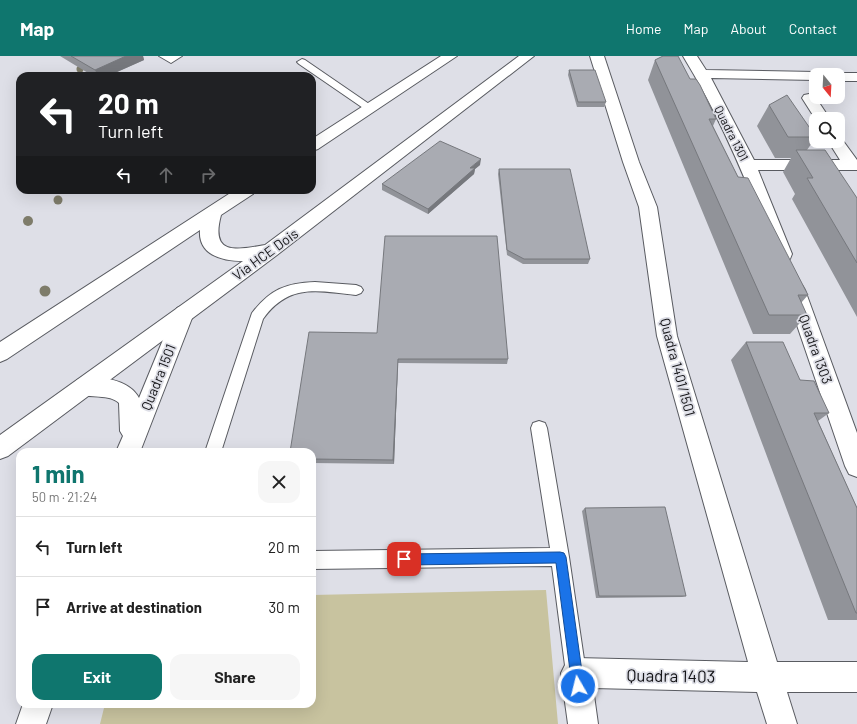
<!DOCTYPE html>
<html lang="en">
<head>
<meta charset="utf-8">
<style>
  :root { --surface:#fff; --page:#f6f6f6; --text:#222; --muted:#767676; --line:#e0e0e0; --accent:#0f766e }
  body { margin:0; font-family:Barlow,sans-serif; background:var(--page); color:var(--text); height:100vh; display:flex; flex-direction:column; font-size:15px; white-space:nowrap }
  * { box-sizing:border-box; margin:0 }
  p { font-size:13px; color:var(--muted) }
  .icon { flex:none; width:22px; height:22px; fill:none; stroke:currentColor; stroke-width:2; stroke-linecap:round; stroke-linejoin:round }
  .map { position:relative; flex:1; overflow:hidden }
  .side { position:absolute; left:16px; top:392px; width:300px; height:260px; display:flex; flex-direction:column; background:var(--surface); border-radius:12px; box-shadow:0 4px 16px #0002 }
  .side>* { flex:none }
  .banner { position:absolute; left:16px; top:16px; width:300px; height:122px; border-radius:12px; box-shadow:0 4px 16px #0002; background:#202124; color:#fff; overflow:hidden }
  .needle { width:26px; rotate:162deg }
  .buttons { position:absolute; left:809px; top:12px; display:grid; gap:8px }
  .buttons a { display:grid; place-items:center; width:36px; height:36px; border-radius:8px; background:var(--surface); box-shadow:0 4px 16px #0002; font-size:20px }
  .pin { position:absolute; display:grid; place-items:center; width:34px; height:34px; color:#fff; margin:-17px; border-radius:8px; box-shadow:0 2px 6px #0006 }
  .me { position:absolute; width:44px; margin:-22px; rotate:352deg; stroke-linejoin:round; filter:drop-shadow(0 0 3px #0008) }
  .turn { display:flex; align-items:center; gap:14px; height:84px; padding:0 16px; font-size:18px }
  .turn .icon { width:52px; height:52px; stroke-width:2.5 }
  .turn b { display:block; font-size:28px; line-height:34px }
  .lanes { display:flex; align-items:center; height:38px; padding:0 16px; background:#0003; justify-content:center; gap:20px; direction:ltr }
  .lanes .off { opacity:.35 }
  .round { display:grid; place-items:center; flex:none; width:42px; height:42px; border-radius:12px; background:var(--page) }
  .summary { display:flex; align-items:center; justify-content:space-between; height:68px; padding:0 16px }
  h1 { font-size:24px; font-weight:700; line-height:30px; color:var(--accent) }
  .primary-button { display:flex; gap:8px; margin-top:auto; padding:8px 16px }
  .primary-button a { flex:1; height:46px; border-radius:12px; background:var(--accent); color:#fff; font-size:16px; font-weight:700; line-height:46px; text-align:center }
  .primary-button a+a { background:var(--page); color:var(--text) }
  ul { padding:0; list-style:none }
  li { display:flex; align-items:center; gap:12px; height:60px; padding:0 16px; border-top:1px solid var(--line) }
  li div { flex:1 }
  li b { display:block; font-size:15px }
  li em { font-style:normal }
  header { display:flex; align-items:center; gap:24px; box-sizing:border-box; height:56px; padding:0 20px; background:var(--accent); color:#fff }
  header strong { font-size:19px }
  nav { display:flex; gap:22px; margin-inline-start:auto; font-size:14px }
  .map>svg:first-child { display:block }
</style>
</head>
<body>
<header>
<strong>Map</strong>
<nav><a>Home</a><a>Map</a><a>About</a><a>Contact</a></nav>
</header>
<div class="map">
<svg width="857" height="668" viewBox="0 0 857 668">
  <rect width="100%" height="100%" fill="#dedfe7"/>
  <path fill="#c8c39f" d="M546,534L558,668H100L105,648H312V539Z"/>
  <g fill="none" stroke-linecap="round" stroke-linejoin="round">
    <g stroke="#595b61" stroke-width="2">
      <path id="lane" d="M159,0H182L171,7Z
        M302,3L305,4L375,52L374,54H366L299,8L297,6Z
        M315,226L356,229L361,231L363,234L361,237L356,239C317,235 289,227 263,263L221,396H205L252,257C270,234 285,227 315,226Z
        M539,365L545,367L547,372L569,501L586,617L583,624L576,627L569,624L566,617L552,510L312,513V495L550,492L531,372L533,367Z"/>
    </g>
    <g stroke="#595b61" stroke-width="2">
      <path id="street" d="M590,0H604L639,106L657,151L677,280L777,606H857V636H787L797,668H767L757,636L593,632L598,668H568L561,617L566,607L576,602L748,606L657,280L639,151L623,106Z
        M683,0H697L706,14L816,16L822,19H816V24L711,22L754,104H840L828,85H838V81L841,82L857,104V114H758L792,198L790,203L783,205L776,203L774,198C749,129 721,62 683,0Z
        M838,17H857V25H838V19H832Z
        M809,38L814,39L830,63L816,64L802,42L804,39Z
        M795,227L802,229L805,234L857,377V421L849,418L845,410L785,234L788,229Z
        M184,249L191,252L194,257L140,396H116L123,380L120,375L119,347C110,338 89,342 77,338L74,331L77,324C96,318 129,323 139,342L174,257L177,252Z
        M23,648H53L46,668H16Z"/>
    </g>
    <g stroke="#595b61" stroke-width="2">
      <path id="secondary" d="M441,0H457L318,93L312,95V83Z
        M519,0H534L277,199L8,400L0,403V379L243,205C222,205 198,199 200,174L7,303L0,306V286L235,134H255L253,138L221,159C210,200 236,194 265,189Z"/>
    </g>
    <use href="#lane" fill="#fff" fill-rule="evenodd"/>
    <use href="#street" fill="#fff" fill-rule="evenodd"/>
    <use href="#secondary" fill="#fff" fill-rule="evenodd"/>
  </g>
  <g fill="#7e7c6a">
    <circle cx="80" cy="13" r="3.5"/>
    <circle cx="58" cy="144" r="4.5"/>
    <circle cx="28" cy="165" r="5"/>
    <circle cx="45" cy="235" r="5.5"/>
  </g>
  <path fill="#919399" d="M60,0H143L144,4L108,20H93Z
    M655,4L716,63L713,70L738,121L808,239L801,247L807,259L790,278H753L648,24Z
    M569,14L606,46L604,51H577L568,19Z
    M769,49L816,81L807,94L857,142V261L792,143L795,138L783,116L791,102H775L757,70Z
    M480,109L475,113L474,118L428,158L382,134V128Z
    M499,113L590,203L588,208H523L507,199L498,118Z
    M309,276L508,303L507,308L398,307L394,408L312,407Z
    M746,286L800,324L829,357L818,365L857,452V564H828L731,304Z
    M585,452L686,540L682,541L596,542L582,455Z"/>
  <path fill="#76787d" d="M126,0H143L144,4L108,20H98L95,14Z
    M481,103L480,109L475,113L474,118L428,158V153L470,112Z
    M398,303V307L394,408L393,404Z"/>
  <path fill="#a9abb2" stroke="#76787d" d="M71,0H126L95,14Z
    M663,0H678L690,23H696L700,29L716,63H709L738,121L748,122L808,239H798L807,259H769L655,4Z
    M569,14H595L606,46H578Z
    M787,39L816,81H788L769,49Z
    M440,85L481,103L470,112H475L428,153L382,128Z
    M796,94H825L857,142V207L807,122H813Z
    M499,113H570L590,203H524L507,194Z
    M385,180H497L508,303H398L393,404L312,403V396H290L309,276L377,277Z
    M746,286H783L800,324L814,325L829,357H814L857,452V557H856Z
    M665,451L686,540H599L585,452Z"/>
  <path fill="#1a73e8" stroke="#114b97" d="M560,496L564,497L566,501L584,630L582,634L578,636L573,634L572,630L556,507L404,509L400,507L399,503L400,499L404,498Z"/>
  <g text-anchor="middle" dominant-baseline="central" stroke-width="3.5" stroke-linejoin="round" paint-order="stroke">
    <g font-size="12" fill="#151518" stroke="#dedfe7">
      <text transform="translate(732 77) rotate(63)">Quadra 1301</text>
    </g>
    <g font-size="14" fill="#151518" stroke="#dedfe7">
      <text transform="translate(265 198) rotate(-36)">Via HCE Dois</text>
      <text transform="translate(816 293) rotate(70)">Quadra 1303</text>
      <text transform="translate(678 311) rotate(75)">Quadra 1401/1501</text>
      <text transform="translate(158 321) rotate(-68)">Quadra 1501</text>
    </g>
    <g font-size="17" fill="#151518" stroke="#dedfe7">
      <text transform="translate(671 619) rotate(1)">Quadra 1403</text>
    </g>
  </g>
</svg>
<div class="buttons">
<a><svg class="needle" viewBox="-14 -14 28 28"><path d="M0-13l5 13h-10z" fill="#e53935"/><path d="M0 13l5-13h-10z" fill="#767676"/></svg></a>
<a><svg class="icon" aria-label="search" viewBox="0 0 24 24"><circle cx="10" cy="10" r="6"/><path d="M15 15l6 6"/></svg></a>
</div>
<div class="pin" style="left:404px;top:503px;background:#d93025"><svg class="icon" aria-label="arrive" viewBox="0 0 24 24"><path d="M6 21V4h12l-3 4 3 4H6"/></svg></div>
<svg class="me" style="left:578px;top:630px" viewBox="-20 -20 40 40"><circle r="17" fill="#1a73e8" stroke="#fff" stroke-width="3"/><path d="M0-11L8 9 0 5-8 9z" fill="#fff"/></svg>
<div class="banner">
<div class="turn"><svg class="icon" aria-label="left" viewBox="0 0 24 24"><path d="M17 20v-9H6M10 6l-5 5 5 5"/></svg><div><b>20 m</b>Turn left</div></div>
<div class="lanes"><svg class="icon" aria-label="left" viewBox="0 0 24 24"><path d="M17 20v-9H6M10 6l-5 5 5 5"/></svg><svg class="icon off" aria-label="ahead" viewBox="0 0 24 24"><path d="M12 20V5M6 11l6-6 6 6"/></svg><svg class="icon off" aria-label="right" viewBox="0 0 24 24"><path d="M7 20v-9h11M14 6l5 5-5 5"/></svg></div>
</div>
<section class="side">
<div class="summary"><div><h1>1 min</h1><p>50 m · 21:24</p></div><a class="round"><svg class="icon" aria-label="close" viewBox="0 0 24 24"><path d="M6 6l12 12M18 6L6 18"/></svg></a></div>
<ul>
<li><svg class="icon" aria-label="left" viewBox="0 0 24 24"><path d="M17 20v-9H6M10 6l-5 5 5 5"/></svg><div><b>Turn left</b></div><em>20 m</em></li>
<li><svg class="icon" aria-label="arrive" viewBox="0 0 24 24"><path d="M6 21V4h12l-3 4 3 4H6"/></svg><div><b>Arrive at destination</b></div><em>30 m</em></li>
</ul>
<div class="primary-button"><a>Exit</a><a>Share</a></div>
</section>
</div>
</body>
</html>
